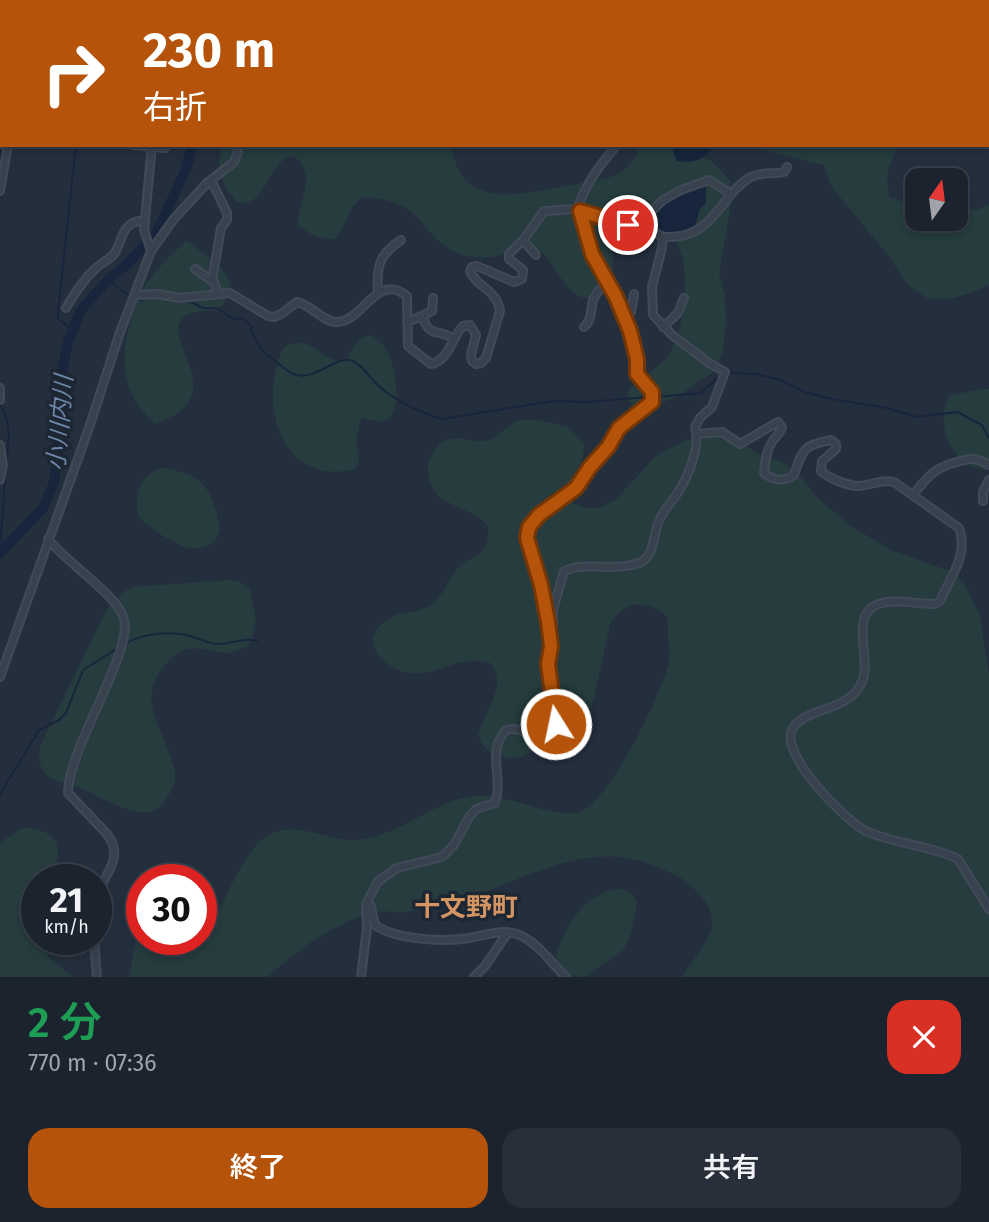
<!DOCTYPE html>
<html lang="ja">
<head>
<meta charset="utf-8">
<style>
  :root { --surface:#1b232e; --page:#282f3a; --text:#f1f3f6; --muted:#a0a4aa; --line:#39404a; --accent:#b45309 }
  body { margin:0; font-family:"Fira Sans","Noto Sans JP",sans-serif; background:var(--page); color:var(--text); height:100vh; display:flex; flex-direction:column; font-size:26px; white-space:nowrap }
  * { box-sizing:border-box; margin:0 }
  p { font-size:23px; color:var(--muted) }
  .icon { flex:none; width:38px; height:38px; fill:none; stroke:currentColor; stroke-width:2; stroke-linecap:round; stroke-linejoin:round }
  .map { position:relative; height:977px; overflow:hidden }
  .drawer { display:flex; flex-direction:column; background:var(--surface); flex:1 }
  .drawer>* { flex:none }
  .banner { position:absolute; left:0px; top:0px; width:990px; height:147px; box-shadow:0 4px 10px #0003,0 0 0 2px var(--line); background:#b45309; color:#fff; overflow:hidden }
  .needle { width:46px; rotate:14deg }
  .fabs { position:absolute; left:905px; top:168px; display:grid; gap:14px }
  .fabs a { display:grid; place-items:center; width:63px; height:63px; border-radius:14px; background:var(--surface); box-shadow:0 4px 10px #0003,0 0 0 2px var(--line); font-size:35px }
  .speed { position:absolute; left:21px; top:864px; display:flex; gap:14px; font-size:35px; font-weight:700; text-align:center }
  .speed>* { display:grid; place-content:center; width:91px; height:91px; border-radius:50%; background:var(--surface); box-shadow:0 4px 10px #0003,0 0 0 2px var(--line); line-height:1 }
  .speed small { font-size:18px; font-weight:400 }
  .speed .limit { border:10px solid #d22; background:#fff; color:#111 }
  .pin { position:absolute; display:grid; place-items:center; width:60px; height:60px; color:#fff; margin:-30px; border:4px solid #fff; border-radius:50%; box-shadow:0 2px 7px #0007 }
  .me { position:absolute; width:77px; margin:-38px; rotate:350deg; stroke-linejoin:round; filter:drop-shadow(0 0 5px #0008) }
  .turn { display:flex; align-items:center; gap:24px; height:147px; padding:0 28px; font-size:32px }
  .turn .icon { width:91px; height:91px; stroke-width:2.5 }
  .turn b { display:block; font-size:49px; line-height:60px }
  .round { display:grid; place-items:center; flex:none; width:74px; height:74px; border-radius:21px; background:var(--page) }
  .head { display:flex; align-items:center; justify-content:space-between; height:119px; padding:0 28px }
  h1 { font-size:42px; font-weight:600; line-height:52px; color:#1e9e55 }
  .action { display:flex; gap:14px; margin-top:auto; padding:14px 28px }
  .action a { flex:1; height:80px; border-radius:21px; background:var(--accent); color:#fff; font-size:28px; font-weight:600; line-height:80px; text-align:center }
  .action a+a { background:var(--page); color:var(--text) }
  .map>svg:first-child { display:block }
</style>
</head>
<body>
<div class="map">
<svg width="989" height="977" viewBox="0 0 989 977">
  <rect width="100%" height="100%" fill="#242f3e"/>
  <path fill="#263c3f" d="M225,145H452C458,208 515,196 560,187C578,184 596,181 614,176C629,169 634,161 640,145H677L711,161L730,180L733,194L719,273L725,296L726,322L723,351L716,370L675,398L639,410C628,404 627,400 629,389C641,378 660,367 669,354C685,329 692,268 676,242C668,228 642,215 626,215C595,215 626,269 604,292C598,297 592,300 585,298C563,293 558,266 542,253C527,241 512,253 497,256C483,259 468,258 456,252C425,239 423,208 385,200C378,198 371,197 364,198C349,201 346,229 335,239C320,239 310,234 298,226C297,201 320,174 293,156C265,162 268,209 237,202C223,187 212,165 225,145Z
    M758,145H901C888,162 884,177 890,197L917,207V219H956V211L976,210L989,205V285L974,292L950,299L927,298L908,285L887,254L831,186L824,165L763,150Z
    M186,241C193,244 198,250 204,254C225,270 242,283 219,309C208,311 196,310 187,315C152,336 240,395 155,424C125,396 120,370 128,331C132,316 137,298 145,285C156,269 172,254 186,241Z
    M370,335C378,339 386,347 389,355C395,370 405,413 384,421C377,423 369,419 362,418L360,422C359,428 357,434 357,440C356,452 363,459 355,469C281,488 256,402 284,347C313,331 320,364 345,361L359,339Z
    M980,389H989V470C984,469 977,469 973,467C946,454 937,421 949,396Z
    M534,419L568,427L584,443C586,465 567,480 568,501L586,508H600L616,499L654,458L664,451L689,439L720,435L746,445L756,453L784,463L797,473L819,499L851,526L893,551L953,572L964,583L980,616L989,674V977H682C703,942 733,924 691,886C680,876 669,872 655,866C588,837 524,881 461,900C442,905 422,910 403,912C394,913 385,910 376,912C365,914 351,920 341,925C313,938 291,957 267,977H129L142,909V940H187L197,948C220,921 237,855 267,836C297,819 325,841 355,840C396,838 427,805 468,797C504,789 546,819 578,812C608,806 660,696 668,666C672,652 667,633 667,618C663,611 657,608 648,606C630,601 619,609 610,625L592,707L585,723L573,736L520,757L507,758L495,755L488,750L482,744L478,735C484,712 510,683 489,662C479,661 468,660 457,663C441,668 428,675 411,673C391,672 360,649 379,627C394,609 410,615 427,607C443,599 448,578 460,566C466,560 477,557 482,551C489,543 488,535 488,526C474,510 453,508 437,495C431,488 428,479 428,470C429,453 440,438 458,438C470,439 479,444 491,439C500,435 507,425 518,421C523,420 529,420 534,419Z
    M162,468C204,473 214,491 220,531C203,570 159,534 139,518C133,496 139,474 162,468Z
    M228,580L239,581L250,589L256,620L251,643C216,671 198,627 165,665C136,698 161,725 171,759C174,767 177,776 174,785C170,794 160,810 150,812C128,816 95,793 75,786C65,782 54,783 46,774C37,765 39,755 41,744L107,609L116,598L131,587Z
    M22,828C59,828 66,850 50,880H37V940H39C46,958 58,965 73,977H0V843Z
    M184,863L194,867L193,880H160Z
    M622,889L633,895L637,903L631,933L624,949L585,977L565,976L555,960C562,929 586,889 622,889Z"/>
  <path fill="#17263c" d="M673,145H714C705,161 694,163 677,161L673,152Z
    M706,186V203L700,209L694,229C676,236 658,240 651,216C668,197 681,192 706,186Z"/>
  <g fill="none" stroke-linecap="round" stroke-linejoin="round">
    <path stroke="#17263c" stroke-width="2" d="M0,129L2,141
      M0,169L2,145
      M108,280L130,296
      M134,299L142,300L152,297
      M171,300L191,302L203,308H217L233,319H244L251,326C253,341 261,351 274,360C281,365 289,374 297,375C318,380 336,354 353,361C365,367 370,379 380,387C396,401 423,414 443,419L553,401L585,402L650,397
      M73,330L58,319V311L76,145
      M729,373L756,374L781,380L805,392L826,398L887,408L917,417L957,412L982,425L989,438
      M656,397L701,393L720,376
      M0,404L7,420L9,433L1,533L2,551
      M126,643C144,633 171,631 191,636C200,639 209,644 218,644C232,644 244,637 257,641
      M0,794L39,730L59,720L66,713L83,670L118,648"/>
    <path stroke="#17263c" stroke-width="10" d="M296,2L299,0
      M0,553L43,508L54,483L58,443L60,382L68,343L80,311L108,280L127,264L157,232L186,169L192,145"/>
    <g stroke="#414a57" stroke-width="10">
      <path id="minor" d="M12,0L13,2
        M238,2L240,0
        M334,2L336,0
        M876,2L877,0
        M133,145L165,148L167,145
        M211,180L227,213V220L221,228L212,281
        M0,191L8,145
        M577,209C587,182 598,167 617,145
        M663,237C670,237 678,237 685,235C716,227 725,191 751,177C763,171 772,175 784,172L787,167
        M523,240L536,255
        M151,251L144,230L152,145
        M195,269L214,282L218,293
        M378,292C376,266 379,255 401,240
        M136,295L157,294L180,298L230,293L268,316L274,317L281,314L297,302C311,305 322,321 336,322C363,323 376,271 407,296L408,346L431,364C450,360 451,338 463,326L470,325L476,335L471,355L472,361L476,364L481,363L486,358L500,311C497,289 476,287 470,271L472,267L477,266L514,282L522,279L523,270L509,259V254L524,239L544,211L577,209L605,220L628,225L648,215L663,200L681,190L709,180L731,194
        M66,308C75,293 83,280 96,268C101,263 109,260 114,254C124,239 120,222 145,220
        M422,316L432,311L433,298
        M624,316L631,312L634,294
        M407,322L422,316C430,339 438,328 454,339
        M584,327C593,319 590,311 593,300C596,293 602,287 607,281
        M663,327L678,313L684,298
        M0,388V400
        M697,434L722,432L740,444L778,422L782,427C780,434 776,436 772,442C766,452 765,462 764,473C774,481 783,482 794,475C802,450 803,445 831,440L836,444V449L822,461L821,471C830,479 848,486 859,486C872,485 882,479 894,482L959,528C969,554 950,578 940,601L935,604C919,604 903,600 887,602C844,608 873,656 862,682C849,712 808,706 793,728C777,752 845,821 866,831C895,844 929,845 958,859L989,909
        M0,445L3,465L0,480
        M913,495C928,476 934,468 957,462C971,458 976,457 989,465
        M983,501V492L989,480
        M48,539C66,562 113,592 123,616C137,647 68,747 68,793L107,834C124,855 107,874 96,894
        M553,646V610L564,571C588,561 615,572 639,563C655,557 653,534 659,521C663,511 671,503 677,494C688,477 701,447 695,427L700,418L712,407L725,372L709,363L672,335L653,315L652,287L662,248L663,237L637,222
        M0,677L90,425L119,335L151,251L173,220L207,183L234,162L238,152L236,145
        M366,904L371,906L375,925C396,940 444,942 469,938C485,935 502,929 517,934C537,941 551,963 566,977
        M94,940L97,977
        M361,977L367,928L366,904L378,881L397,868L442,857L454,845L469,817L476,809L495,803C504,776 486,755 505,731C521,723 535,742 552,739L556,724L548,664L551,646L541,585L527,538L529,528L539,515L576,488L590,467L608,448L619,428L652,402V392L637,374V359L630,331L616,297L592,254L581,211
        M474,977L485,966L508,932"/>
    </g>
    <g stroke="#414a57" stroke-width="11">
      <path id="major" d="M103,2L106,0
        M0,10L2,11"/>
    </g>
    <use href="#minor" stroke="#38414e" stroke-width="6"/>
    <use href="#major" stroke="#56606e" stroke-width="8"/>
  </g>
  <g fill="none" stroke-linecap="round" stroke-linejoin="round">
    <g stroke="#753606" stroke-width="18">
      <path id="route" d="M556,724L548,664L551,646L548,622L541,585L527,538L529,527L539,515L576,488L590,467L608,447L619,428L652,402V392L637,374V359L630,331L616,297L592,254L580,211L628,225"/>
    </g>
    <use href="#route" stroke="#b45309" stroke-width="12"/>
  </g>
  <g text-anchor="middle" dominant-baseline="central" stroke-width="7" stroke-linejoin="round" paint-order="stroke">
    <g font-size="24" font-style="italic" fill="#6d86a8" stroke="#1d2633">
      <text transform="translate(60 423) rotate(-85)">小川内川</text>
    </g>
    <g font-size="26" font-weight="bold" fill="#d59563" stroke="#1d2633">
      <text x="466" y="907">十文野町</text>
    </g>
  </g>
</svg>
<div class="fabs">
<a><svg class="needle" viewBox="-14 -14 28 28"><path d="M0-13l5 13h-10z" fill="#e53935"/><path d="M0 13l5-13h-10z" fill="#a0a4aa"/></svg></a>
</div>
<div class="speed"><div>21<small>km/h</small></div><div class="limit">30</div></div>
<div class="pin" style="left:628px;top:225px;background:#d93025"><svg class="icon" aria-label="arrive" viewBox="0 0 24 24"><path d="M6 21V4h12l-3 4 3 4H6"/></svg></div>
<svg class="me" style="left:556px;top:724px" viewBox="-20 -20 40 40"><circle r="17" fill="#b45309" stroke="#fff" stroke-width="3"/><path d="M0-11L8 9 0 5-8 9z" fill="#fff"/></svg>
<div class="banner">
<div class="turn"><svg class="icon" aria-label="right" viewBox="0 0 24 24"><path d="M7 20v-9h11M14 6l5 5-5 5"/></svg><div><b>230 m</b>右折</div></div>
</div>
</div>
<section class="drawer">
<div class="head"><div><h1>2 分</h1><p>770 m · 07:36</p></div><a class="round" style="background:#d93025;color:#fff"><svg class="icon" aria-label="close" viewBox="0 0 24 24"><path d="M6 6l12 12M18 6L6 18"/></svg></a></div>
<div class="action"><a>終了</a><a>共有</a></div>
</section>
</body>
</html>
